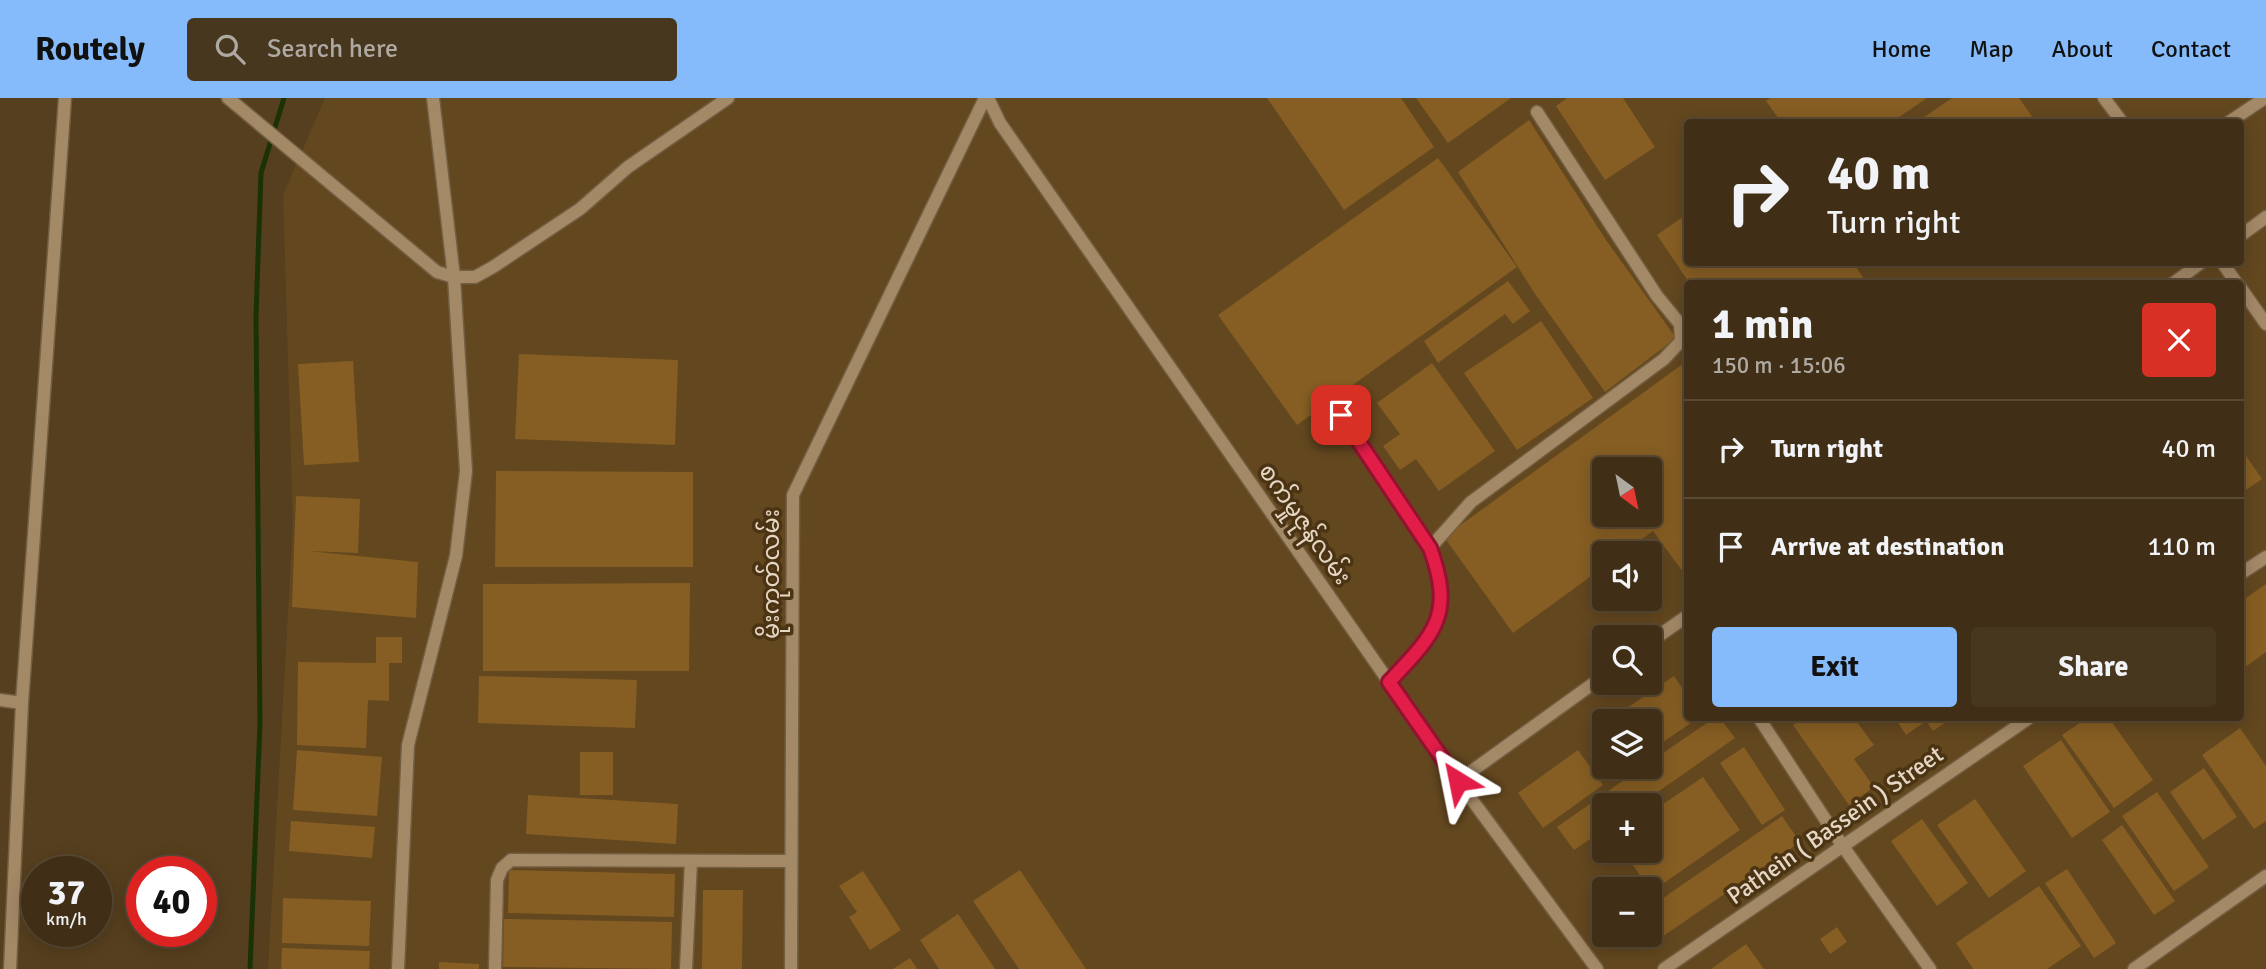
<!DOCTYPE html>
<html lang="en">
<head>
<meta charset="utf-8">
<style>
  :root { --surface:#402f16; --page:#47371f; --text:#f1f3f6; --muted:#aea9a1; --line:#594a35; --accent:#86bbfb }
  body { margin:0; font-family:Signika,"Noto Sans Myanmar",sans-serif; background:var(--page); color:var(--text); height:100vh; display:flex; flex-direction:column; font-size:26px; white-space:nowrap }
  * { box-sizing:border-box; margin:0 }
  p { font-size:23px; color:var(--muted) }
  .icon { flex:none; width:38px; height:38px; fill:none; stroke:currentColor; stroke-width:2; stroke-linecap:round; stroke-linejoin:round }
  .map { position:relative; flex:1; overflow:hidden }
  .details { position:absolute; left:1684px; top:182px; width:560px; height:441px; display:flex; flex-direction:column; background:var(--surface); border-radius:7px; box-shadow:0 4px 18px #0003,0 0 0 2px var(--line) }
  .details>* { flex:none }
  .banner { position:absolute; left:1684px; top:21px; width:560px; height:147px; border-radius:7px; box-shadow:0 4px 18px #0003,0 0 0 2px var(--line); background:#402f16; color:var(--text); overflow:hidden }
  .needle { width:46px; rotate:147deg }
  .tools { position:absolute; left:1592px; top:359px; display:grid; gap:14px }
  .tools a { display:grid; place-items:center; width:70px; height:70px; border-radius:7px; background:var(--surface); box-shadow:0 4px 18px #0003,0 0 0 2px var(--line); font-size:35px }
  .speed { position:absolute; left:21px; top:758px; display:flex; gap:14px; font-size:35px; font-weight:700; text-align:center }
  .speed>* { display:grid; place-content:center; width:91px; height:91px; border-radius:50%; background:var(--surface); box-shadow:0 4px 18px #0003,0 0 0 2px var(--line); line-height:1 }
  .speed small { font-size:18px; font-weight:400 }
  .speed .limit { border:10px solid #d22; background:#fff; color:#111 }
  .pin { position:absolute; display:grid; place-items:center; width:60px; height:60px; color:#fff; margin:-30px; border-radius:14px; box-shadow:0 4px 10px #0006 }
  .me { position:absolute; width:77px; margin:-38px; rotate:325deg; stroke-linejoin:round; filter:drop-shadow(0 0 5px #0008) }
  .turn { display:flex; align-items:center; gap:24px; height:147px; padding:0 28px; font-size:32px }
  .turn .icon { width:91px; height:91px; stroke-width:2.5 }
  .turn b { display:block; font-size:49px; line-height:60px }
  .round { display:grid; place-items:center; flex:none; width:74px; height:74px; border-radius:7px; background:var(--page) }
  .overview { display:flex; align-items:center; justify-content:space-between; height:119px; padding:0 28px }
  h1 { font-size:42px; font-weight:800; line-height:52px }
  .cta { display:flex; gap:14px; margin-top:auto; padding:14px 28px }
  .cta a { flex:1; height:80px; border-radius:7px; background:var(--accent); color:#111; font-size:28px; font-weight:800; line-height:80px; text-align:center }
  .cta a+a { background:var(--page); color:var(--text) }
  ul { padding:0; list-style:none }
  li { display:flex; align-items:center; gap:21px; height:98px; padding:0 28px; border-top:2px solid var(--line) }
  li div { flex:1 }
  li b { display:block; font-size:26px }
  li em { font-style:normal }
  header { display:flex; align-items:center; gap:42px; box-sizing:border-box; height:98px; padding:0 35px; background:var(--accent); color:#111 }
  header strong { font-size:33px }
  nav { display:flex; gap:38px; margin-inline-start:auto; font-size:24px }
  .search { width:490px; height:63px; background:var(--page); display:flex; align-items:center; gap:18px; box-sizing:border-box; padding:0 24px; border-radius:7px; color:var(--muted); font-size:26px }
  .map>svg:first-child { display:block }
</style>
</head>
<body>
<header>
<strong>Routely</strong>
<div class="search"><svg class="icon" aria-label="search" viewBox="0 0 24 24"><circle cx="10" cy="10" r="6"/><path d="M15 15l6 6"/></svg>Search here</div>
<nav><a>Home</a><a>Map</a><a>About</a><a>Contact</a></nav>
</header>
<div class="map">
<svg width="2266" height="871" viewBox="0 0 2266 871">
  <rect width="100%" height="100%" fill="#563f1e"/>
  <path fill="#63471f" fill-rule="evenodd" d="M325,0H2266V871H268L293,426L283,97ZM1687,24H2240V164H1687ZM1687,186H2240V620H1687ZM1605,371H1650V416H1605ZM1605,455H1650V500H1605ZM1605,539H1650V584H1605ZM1605,623H1650V668H1605ZM1605,707H1650V752H1605ZM1605,791H1650V836H1605Z"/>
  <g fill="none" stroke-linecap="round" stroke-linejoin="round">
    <path stroke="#1b3207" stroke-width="5" d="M250,871L260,626L256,217L261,75L284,0"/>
  </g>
  <path fill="#865e23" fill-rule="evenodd" d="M1267,0H1401L1434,49L1344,112Z
    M1416,0H1511L1448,45Z
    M1567,0H1623L1655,49L1605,82L1556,8Z
    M1770,0H1927L1892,24H1781L1766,3Z
    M1952,0H2019L2036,24H1917Z
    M1529,22L1606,142L1676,240L1605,294L1535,196L1458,74Z
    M1438,60L1517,169L1297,327L1218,217Z
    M1687,116V164H1853L1867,186H1690L1657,137Z
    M1508,183L1530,213L1513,226L1505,216L1438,265L1424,243Z
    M1541,223L1593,300L1517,352L1464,275Z
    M519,256L678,262L675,347L515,341Z
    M353,263L359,364L304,367L298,266Z
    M1687,263V472L1683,474L1653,433L1623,455H1605V468L1513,535L1444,439ZM1605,371H1650V416H1605Z
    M1432,265L1495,353L1439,393L1416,361L1400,372L1383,348L1400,336L1377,305Z
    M2240,349L2262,381L2240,396Z
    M496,373L693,374V469H495Z
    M296,398L360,401L358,455L308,453L418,464L416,520L292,509Z
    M690,485L689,573H483V486Z
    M2266,486V554L2240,573V504Z
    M376,539H402V565H389V603L368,602L366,650L297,647L298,564L376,565Z
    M479,578L637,582L635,630L478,625Z
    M1674,578L1687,597V620H1698L1650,653V623H1608Z
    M1714,620H1720L1735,640L1639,707H1605V731L1574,752L1557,729L1644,668H1650V664Z
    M1804,620H1854L1874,647L1854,661L1874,689L1849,707L1793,627Z
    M1895,620H1952L1933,633L1926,623L1906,637Z
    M2087,620H2109L2153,682L2114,710L2062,637Z
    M2240,630L2266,668V723L2254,731L2202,657Z
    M2061,642L2110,714L2072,740L2023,668Z
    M1744,649L1785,712L1762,727L1720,665Z
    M297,652L382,659L377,718L293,712Z
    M1578,652L1603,687L1543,730L1518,695Z
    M580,654H613V697H580Z
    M2204,670L2237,719L2203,742L2170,694Z
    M1703,679L1740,732L1651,794L1623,752H1650V715Z
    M2157,694L2209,769L2174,793L2122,718Z
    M528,697L678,706L676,746L526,736Z
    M1975,701L2026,773L1989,800L1937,727Z
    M1782,718L1800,744L1643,852L1632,836H1650V809Z
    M1922,721L1968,785L1937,808L1891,743Z
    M291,723L375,729L372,760L289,753Z
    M2122,727L2175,803L2154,817L2102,742Z
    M2067,771L2116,845L2094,860L2045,785Z
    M509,772L675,776L674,819L508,815Z
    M1020,772L1086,871H1019L973,803Z
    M863,773L901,832L870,852L849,819L857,814L839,788Z
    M2039,788L2081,848L2047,871H1973L1956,845Z
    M703,792H743L742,871H702Z
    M283,800L371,803L369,848L282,845Z
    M958,816L995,871H939L920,842Z
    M504,821L672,824L671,871L503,869Z
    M1837,829L1847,844L1830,856L1820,841Z
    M1746,846L1764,871H1711Z
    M282,850L370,853L369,871H281Z
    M910,860L917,871H893Z
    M439,864L479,866V871H439Z"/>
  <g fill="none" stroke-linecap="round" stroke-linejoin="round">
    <g stroke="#725e41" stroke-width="15">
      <path id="minor" d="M228,0L437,174L454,179H475L493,169L580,111L628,69L728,0
        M988,0L1000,25L1458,683L1597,871
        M2104,0L2122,24
        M2229,24L2265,0
        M2240,138L2266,119
        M2222,164L2237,186
        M2172,186L2202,164
        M2240,189L2266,226
        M1341,317L1430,450C1455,518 1434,536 1389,584
        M1430,450L1471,404L1664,261L1681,243L1680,226L1657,198L1537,14
        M2240,476L2266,459
        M1650,544L1687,518
        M0,602L22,605
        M1759,620L1842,747L1930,871
        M1458,683L1605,577
        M10,871L22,605L65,0
        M398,871L408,647L456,458L466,373L454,179L433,0
        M495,871L497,782L502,770L511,762L791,763
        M686,871L691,763
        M791,871L793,397L985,0
        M1664,871L2029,620
        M2134,871L2266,778"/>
    </g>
    <use href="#minor" stroke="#a48967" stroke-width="12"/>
  </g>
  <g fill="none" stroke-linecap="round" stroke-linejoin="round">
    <g stroke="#92132f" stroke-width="18">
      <path id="route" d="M1341,317L1430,450C1455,518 1434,536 1389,584L1458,683"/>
    </g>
    <use href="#route" stroke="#e11d48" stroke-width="12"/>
  </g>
  <g text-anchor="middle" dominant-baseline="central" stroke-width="7" stroke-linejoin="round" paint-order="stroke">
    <g font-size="24" fill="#e6d7c5" stroke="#4b3413">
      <text transform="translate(1305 426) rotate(55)">စက်မှုဇုန်လမ်း</text>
      <text transform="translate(771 476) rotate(-90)">မိုးကုတ်လမ်း</text>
      <text transform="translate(1835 727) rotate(-35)">Pathein ( Bassein ) Street</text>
    </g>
  </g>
</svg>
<div class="tools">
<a><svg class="needle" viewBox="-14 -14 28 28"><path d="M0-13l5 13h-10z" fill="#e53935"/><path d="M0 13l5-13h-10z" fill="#aea9a1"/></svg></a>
<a><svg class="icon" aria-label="sound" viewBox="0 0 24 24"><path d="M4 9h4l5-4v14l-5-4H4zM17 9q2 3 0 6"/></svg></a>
<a><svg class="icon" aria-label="search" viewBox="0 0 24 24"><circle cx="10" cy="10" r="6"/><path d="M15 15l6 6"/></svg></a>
<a><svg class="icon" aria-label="layers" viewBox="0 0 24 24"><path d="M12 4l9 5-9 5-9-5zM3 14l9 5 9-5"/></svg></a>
<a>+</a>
<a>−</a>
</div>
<div class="speed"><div>37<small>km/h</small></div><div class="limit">40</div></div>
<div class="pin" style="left:1341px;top:317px;background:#d93025"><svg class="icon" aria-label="arrive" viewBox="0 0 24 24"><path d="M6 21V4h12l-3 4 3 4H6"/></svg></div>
<svg class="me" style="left:1458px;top:683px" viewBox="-20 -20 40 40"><path d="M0-17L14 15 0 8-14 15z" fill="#e11d48" stroke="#fff" stroke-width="4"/></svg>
<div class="banner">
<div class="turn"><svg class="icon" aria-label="right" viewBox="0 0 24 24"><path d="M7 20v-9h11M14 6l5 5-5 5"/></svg><div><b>40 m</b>Turn right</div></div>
</div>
<section class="details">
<div class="overview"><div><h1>1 min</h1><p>150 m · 15:06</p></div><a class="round" style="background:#d93025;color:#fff"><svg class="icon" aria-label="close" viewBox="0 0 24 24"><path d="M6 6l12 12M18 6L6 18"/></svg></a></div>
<ul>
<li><svg class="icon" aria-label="right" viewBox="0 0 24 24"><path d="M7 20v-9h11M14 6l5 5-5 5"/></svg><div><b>Turn right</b></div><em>40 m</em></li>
<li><svg class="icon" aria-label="arrive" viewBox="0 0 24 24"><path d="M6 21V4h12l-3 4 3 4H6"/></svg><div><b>Arrive at destination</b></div><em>110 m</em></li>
</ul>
<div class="cta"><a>Exit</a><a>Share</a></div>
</section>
</div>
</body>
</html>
